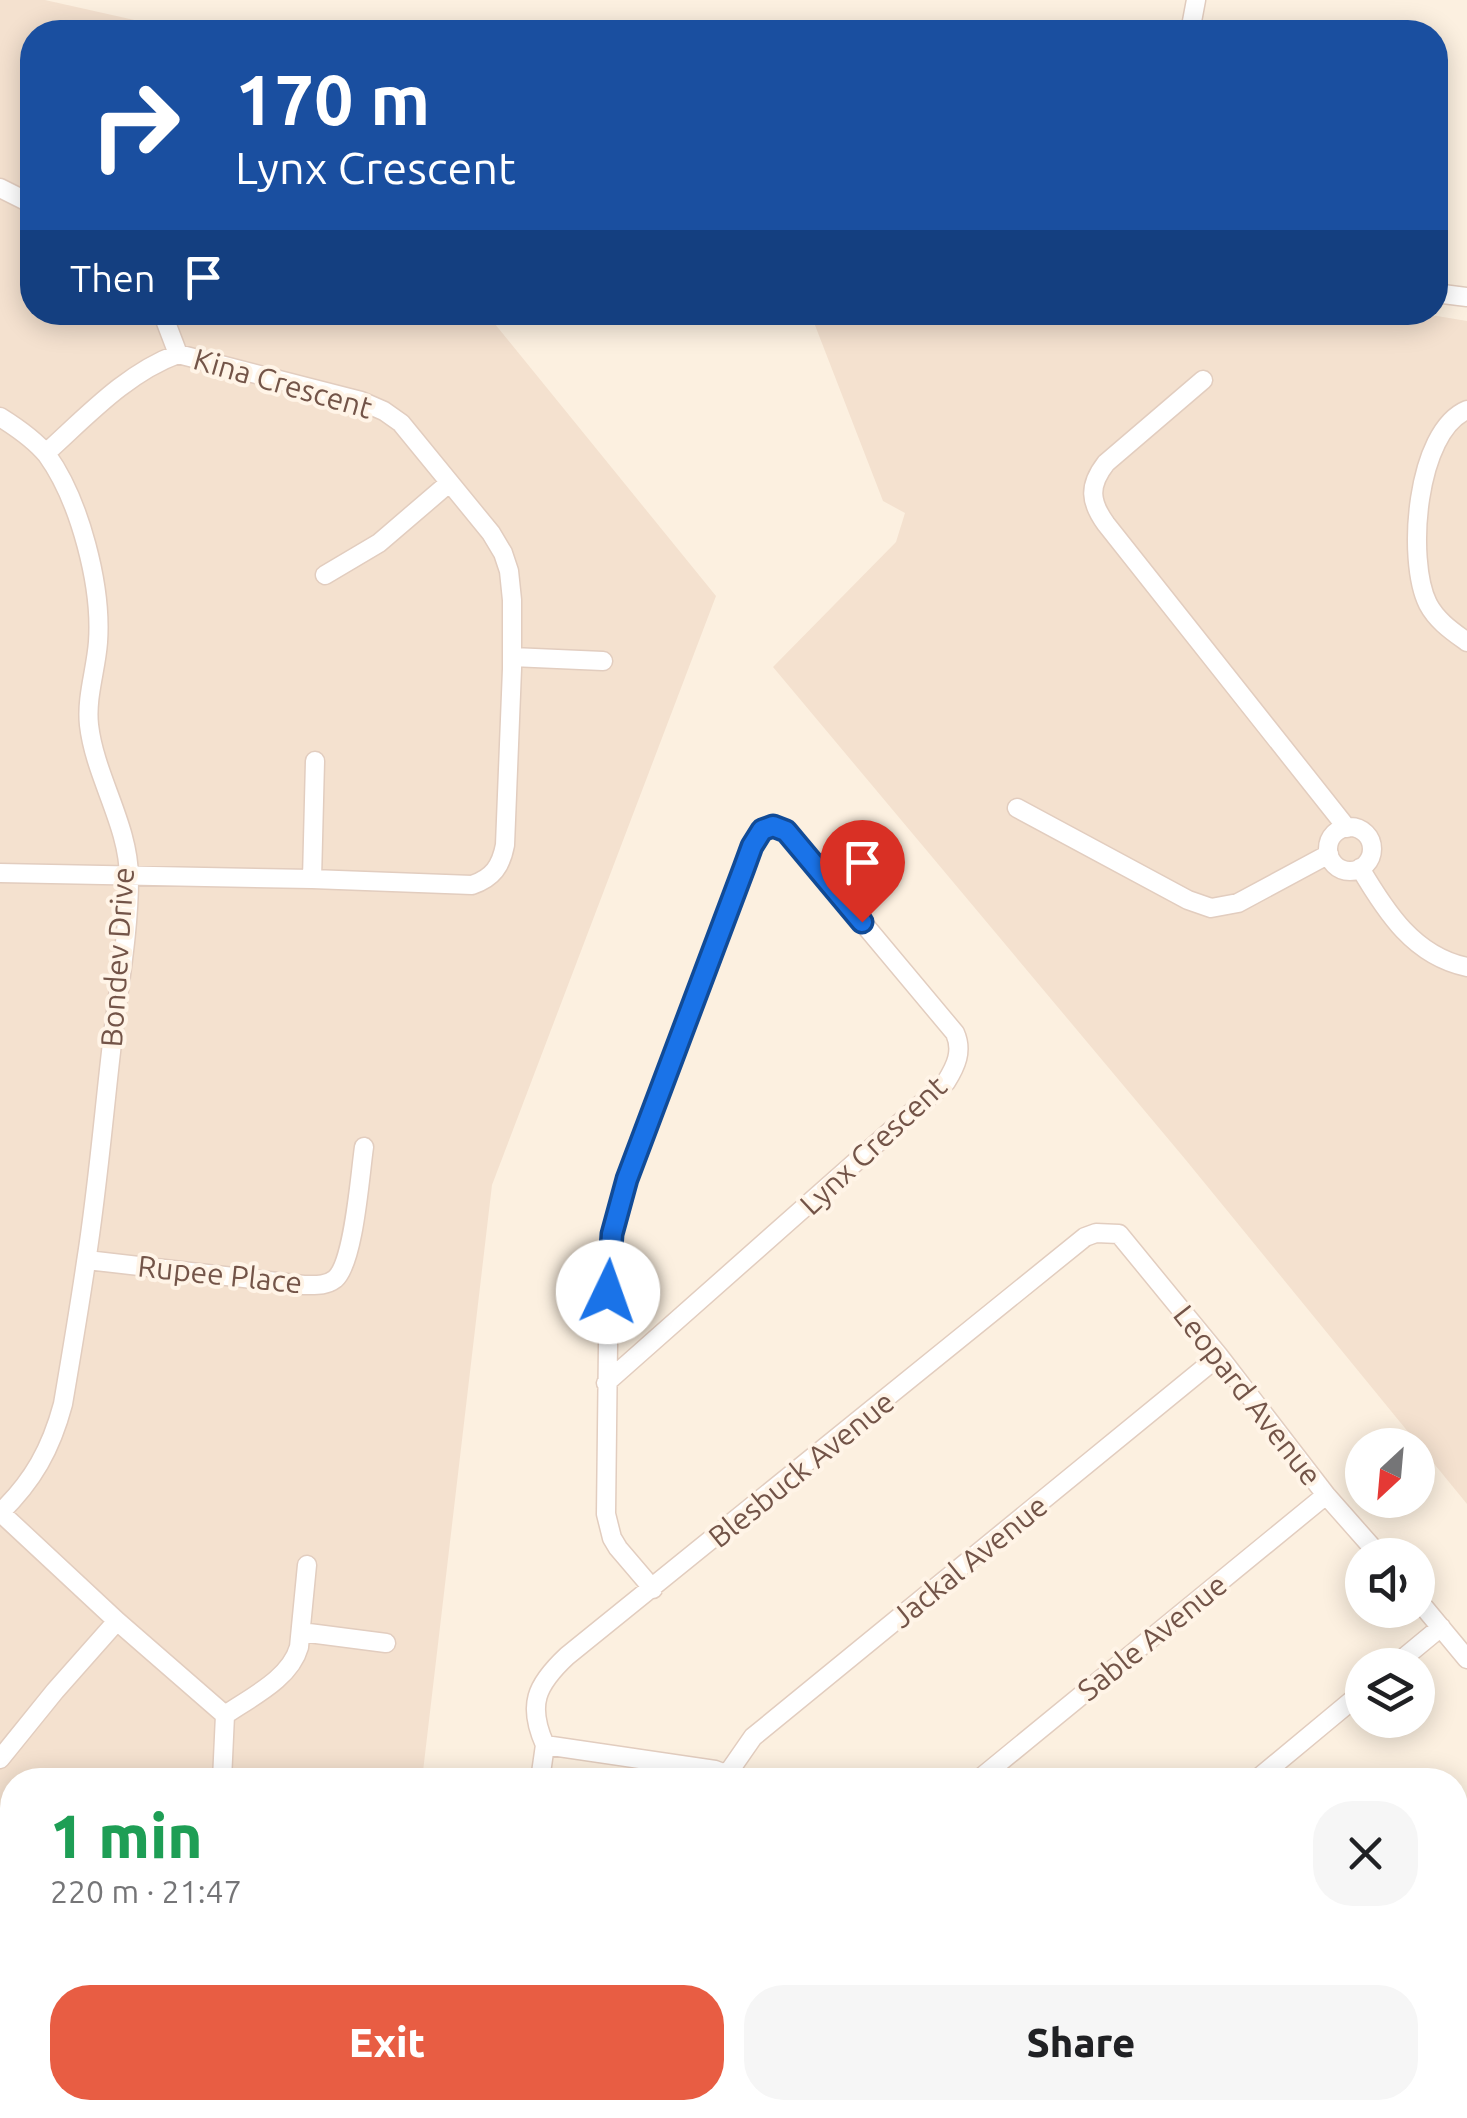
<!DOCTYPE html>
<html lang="en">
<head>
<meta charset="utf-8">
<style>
  :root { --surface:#fff; --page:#f6f6f6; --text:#202124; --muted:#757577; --accent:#e85d43 }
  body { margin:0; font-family:Ubuntu,sans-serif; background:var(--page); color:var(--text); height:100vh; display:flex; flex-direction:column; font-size:38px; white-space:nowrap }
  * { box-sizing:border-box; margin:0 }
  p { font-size:32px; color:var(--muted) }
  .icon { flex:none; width:55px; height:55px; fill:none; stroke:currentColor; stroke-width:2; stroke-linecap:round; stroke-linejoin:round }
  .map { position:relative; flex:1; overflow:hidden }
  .panel { position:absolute; left:0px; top:1768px; width:1468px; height:352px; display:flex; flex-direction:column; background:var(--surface); border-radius:40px 40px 0 0; box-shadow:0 5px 25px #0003 }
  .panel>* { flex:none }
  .guide { position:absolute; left:20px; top:20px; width:1428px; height:305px; border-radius:40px; box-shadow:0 5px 25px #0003; background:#1a4fa0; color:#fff; overflow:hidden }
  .needle { width:65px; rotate:206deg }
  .tools { position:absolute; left:1345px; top:1428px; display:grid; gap:20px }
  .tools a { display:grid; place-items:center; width:90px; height:90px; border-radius:50%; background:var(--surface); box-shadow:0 5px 25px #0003; font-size:50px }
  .pin { position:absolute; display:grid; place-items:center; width:85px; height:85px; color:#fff; margin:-102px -42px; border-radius:50% 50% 50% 0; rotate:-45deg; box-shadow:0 0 10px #0007 }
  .pin .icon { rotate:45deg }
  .me { position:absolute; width:110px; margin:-55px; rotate:3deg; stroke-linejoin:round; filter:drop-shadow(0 0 8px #0008) }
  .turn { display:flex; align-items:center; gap:35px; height:210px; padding:0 50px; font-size:45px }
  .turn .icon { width:130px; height:130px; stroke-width:2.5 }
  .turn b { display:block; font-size:70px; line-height:85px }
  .then { display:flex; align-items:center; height:95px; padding:0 50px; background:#0003; gap:20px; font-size:38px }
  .round { display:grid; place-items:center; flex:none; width:105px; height:105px; border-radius:40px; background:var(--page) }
  .overview { display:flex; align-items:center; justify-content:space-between; height:170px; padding:0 50px }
  h1 { font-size:60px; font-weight:800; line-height:75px; color:#1e9e55 }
  .primary-button { display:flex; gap:20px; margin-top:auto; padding:20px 50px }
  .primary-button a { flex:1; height:115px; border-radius:40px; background:var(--accent); color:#fff; font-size:40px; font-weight:800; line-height:115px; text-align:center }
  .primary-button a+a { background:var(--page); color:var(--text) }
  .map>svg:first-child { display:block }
</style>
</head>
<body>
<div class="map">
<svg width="1467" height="2118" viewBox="0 0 1467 2118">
  <rect width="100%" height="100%" fill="#fcf0e0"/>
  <path fill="#f4e1cf" d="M0,0H45L188,32H32V312L486,313L716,596L492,1185L422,1780H12V2108H387L386,2118H0Z
    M1413,312L1467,321V1504L1185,1159L773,667L896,542L905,513L883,501L813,320L812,313Z"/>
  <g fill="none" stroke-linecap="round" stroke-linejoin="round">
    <g stroke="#e2cdbf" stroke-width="12">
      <path id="lane" d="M1308,32L1310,26"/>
    </g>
    <g stroke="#e2cdbf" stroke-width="21">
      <path id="street" d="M1190,32L1196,0
        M0,188L32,204
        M1435,293L1467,297
        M162,312L178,354
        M1203,380L1106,463C1088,486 1090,502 1106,524L1347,828
        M1467,410C1416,431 1406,560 1428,604C1437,621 1452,631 1467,642
        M0,417C16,427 35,440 47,455C80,501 102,586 98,642C96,670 86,697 89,725C95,777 129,825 129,878C129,936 117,995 111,1052C103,1122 97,1193 86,1262C79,1310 71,1357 63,1404C51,1449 33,1481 0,1513
        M325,575L379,543L449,483
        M512,657L603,661
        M1017,808L1188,900L1211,908L1238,903L1329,854
        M1328 849a22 22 0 1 1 44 0a22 22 0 1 1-44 0Z
        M1360,868C1386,912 1414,956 1467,967
        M0,873L312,879L472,885C493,878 501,866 505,845L512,669V600L509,571L503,553L491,533L401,423L384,411L361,401L178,354C126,373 86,417 46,453
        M312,879L315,761
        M87,1260L304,1285C316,1285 326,1286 335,1279C354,1263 360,1174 364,1147
        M606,1383L946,1082C956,1066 963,1051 955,1033L786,831L773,827L762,830L752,846L627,1179L612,1234L609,1261L606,1514L612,1538L618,1548L653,1589
        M1,1513L117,1621L225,1715
        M1418,1600L1467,1659
        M301,1632L386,1643
        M1395,1665L1441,1627
        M225,1715C251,1697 290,1679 299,1647L307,1565
        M545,1745C527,1705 536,1685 567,1656L1085,1237L1096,1233L1119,1234L1219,1356L1326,1495L1379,1555
        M545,1745L715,1770L741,1780
        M0,1759L55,1691L117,1621
        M728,1773L753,1737L1219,1356
        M222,1780L225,1715
        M540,1780L545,1745
        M978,1780L1326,1495
        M1256,1780L1362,1692
        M1455,1887L1467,1900
        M0,2028H12
        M242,2108L252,2118
        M964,2108L975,2118
        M1011,2108L1027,2118
        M68,2118L69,2108
        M734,2118V2108
        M910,2118L913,2108"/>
    </g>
    <g stroke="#e7cebc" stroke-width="29">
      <path id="secondary" d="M1455,2102L1467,2100
        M1380,2118L1430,2108"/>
    </g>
    <use href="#lane" stroke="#fff" stroke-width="9"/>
    <use href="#street" stroke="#fff" stroke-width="18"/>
    <use href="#secondary" stroke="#fff" stroke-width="25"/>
  </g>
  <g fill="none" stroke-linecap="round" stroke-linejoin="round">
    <g stroke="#114b97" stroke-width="25">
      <path id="route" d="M608,1292L612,1234L627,1179L744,868L752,846L762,830L773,826L786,831L862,922"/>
    </g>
    <use href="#route" stroke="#1a73e8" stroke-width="18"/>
  </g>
  <g text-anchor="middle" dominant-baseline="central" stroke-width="8" stroke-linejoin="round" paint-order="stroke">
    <g font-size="30" fill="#735448" stroke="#fff4e7">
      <text transform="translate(283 383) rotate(16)">Kina Crescent</text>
      <text transform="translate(117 957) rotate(-86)">Bondev Drive</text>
      <text transform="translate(873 1145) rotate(-43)">Lynx Crescent</text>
      <text transform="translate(220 1274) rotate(6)">Rupee Place</text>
      <text transform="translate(1248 1395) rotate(52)">Leopard Avenue</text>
      <text transform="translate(801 1469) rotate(-39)">Blesbuck Avenue</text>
      <text transform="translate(969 1561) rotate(-39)">Jackal Avenue</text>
      <text transform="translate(1152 1637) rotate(-39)">Sable Avenue</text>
    </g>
  </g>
</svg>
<div class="tools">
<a><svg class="needle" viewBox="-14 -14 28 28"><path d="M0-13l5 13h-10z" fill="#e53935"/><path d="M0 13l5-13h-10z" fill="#757577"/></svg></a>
<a><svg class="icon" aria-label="sound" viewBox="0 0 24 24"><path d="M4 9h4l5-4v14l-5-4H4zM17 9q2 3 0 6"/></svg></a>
<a><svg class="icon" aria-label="layers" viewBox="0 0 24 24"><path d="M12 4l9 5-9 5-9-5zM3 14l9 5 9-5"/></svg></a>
</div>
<div class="pin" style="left:862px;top:922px;background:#d93025"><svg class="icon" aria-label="arrive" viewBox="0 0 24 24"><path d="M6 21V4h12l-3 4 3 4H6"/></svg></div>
<svg class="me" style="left:608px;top:1292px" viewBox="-20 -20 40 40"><circle r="19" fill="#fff"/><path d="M0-13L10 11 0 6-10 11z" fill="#1a73e8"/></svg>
<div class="guide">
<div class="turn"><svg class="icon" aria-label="right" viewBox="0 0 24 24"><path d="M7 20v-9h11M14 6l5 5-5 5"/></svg><div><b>170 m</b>Lynx Crescent</div></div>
<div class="then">Then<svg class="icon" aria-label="arrive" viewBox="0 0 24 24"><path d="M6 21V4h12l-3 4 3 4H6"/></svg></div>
</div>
<section class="panel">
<div class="overview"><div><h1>1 min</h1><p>220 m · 21:47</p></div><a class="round"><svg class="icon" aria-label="close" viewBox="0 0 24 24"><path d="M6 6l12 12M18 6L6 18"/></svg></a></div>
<div class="primary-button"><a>Exit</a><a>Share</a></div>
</section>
</div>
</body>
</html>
